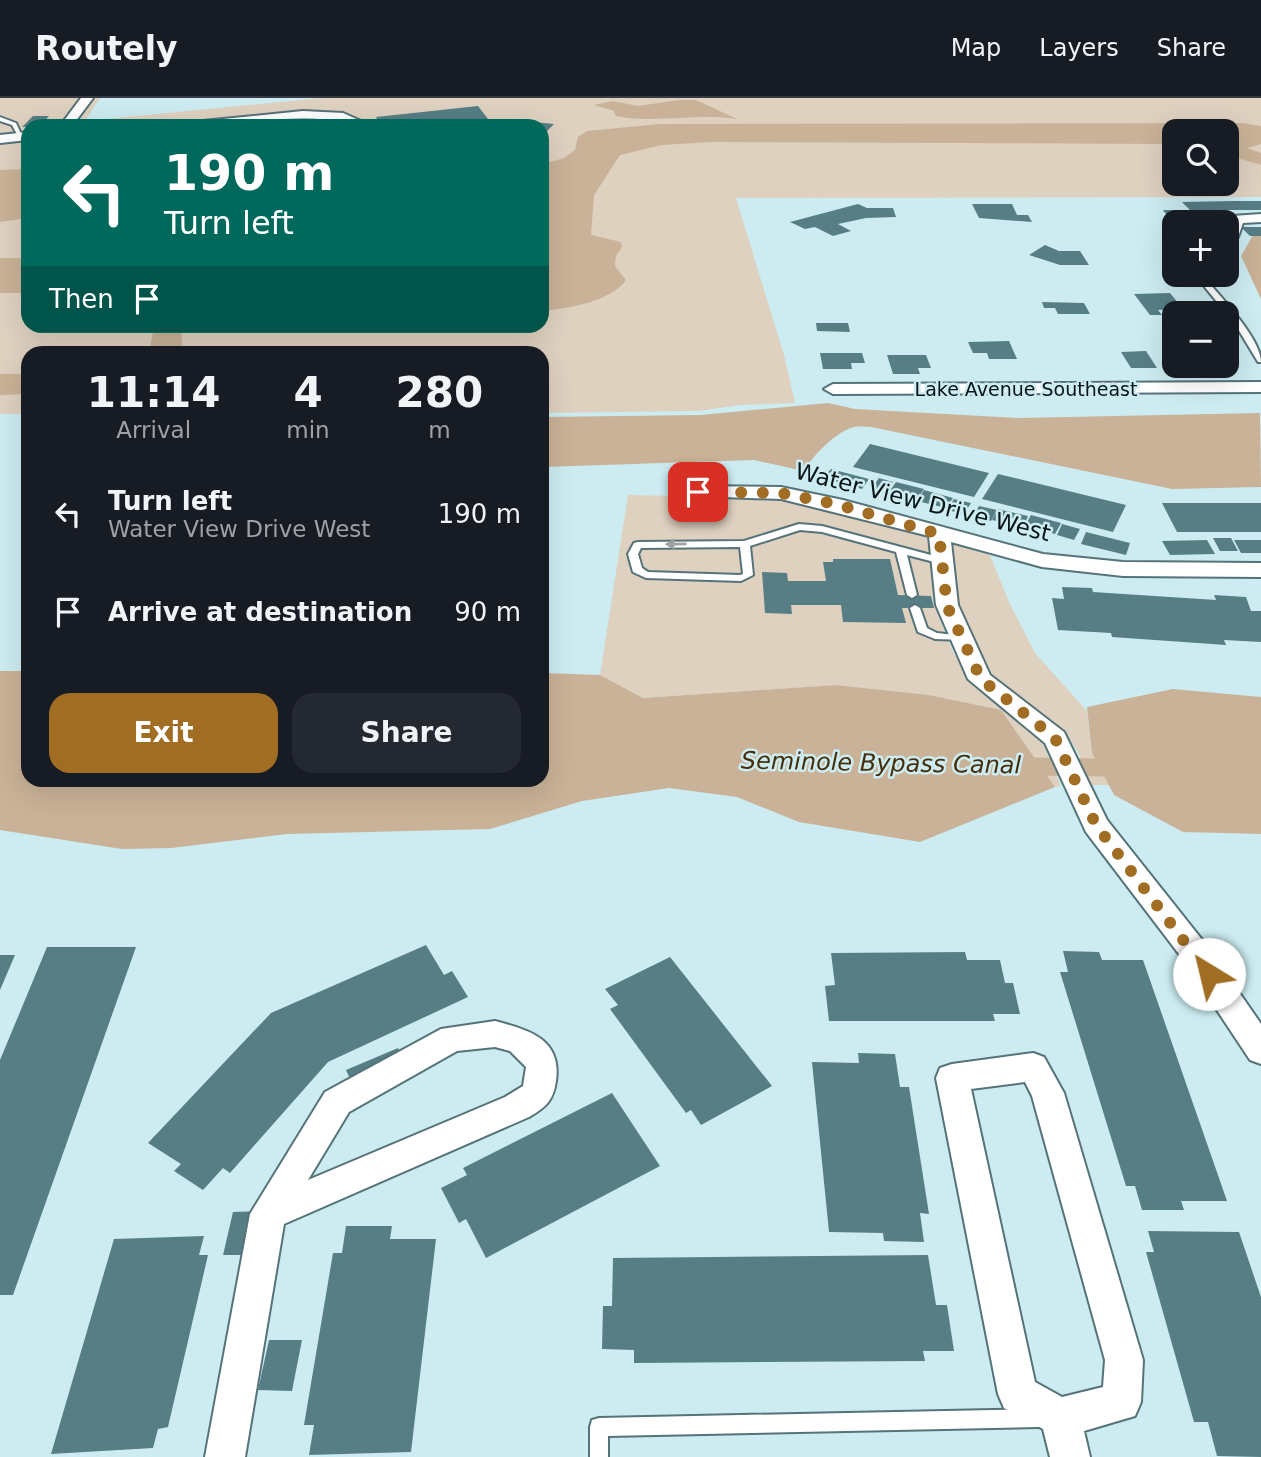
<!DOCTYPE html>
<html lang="en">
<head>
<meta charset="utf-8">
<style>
  :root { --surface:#171b24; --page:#242831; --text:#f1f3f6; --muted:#9ea1a6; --line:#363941; --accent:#a06d23 }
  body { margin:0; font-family:"DejaVu Sans",sans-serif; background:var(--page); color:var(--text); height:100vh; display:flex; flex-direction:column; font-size:26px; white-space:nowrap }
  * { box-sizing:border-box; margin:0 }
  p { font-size:23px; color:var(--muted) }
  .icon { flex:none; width:38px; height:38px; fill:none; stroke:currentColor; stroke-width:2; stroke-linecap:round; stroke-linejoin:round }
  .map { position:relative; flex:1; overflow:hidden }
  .panel { position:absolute; left:21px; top:248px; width:528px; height:441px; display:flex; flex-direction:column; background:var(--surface); border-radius:21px; box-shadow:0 7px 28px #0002 }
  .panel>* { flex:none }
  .top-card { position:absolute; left:21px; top:21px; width:528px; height:214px; border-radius:21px; box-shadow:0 7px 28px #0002; background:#00695c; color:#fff; overflow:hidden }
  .tools { position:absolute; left:1162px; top:21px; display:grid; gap:14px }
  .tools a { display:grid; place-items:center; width:77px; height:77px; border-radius:14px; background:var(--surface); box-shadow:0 7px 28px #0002; font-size:35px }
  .pin { position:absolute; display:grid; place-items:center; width:60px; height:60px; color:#fff; margin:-30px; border-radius:14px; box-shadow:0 4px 10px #0006 }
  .me { position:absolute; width:77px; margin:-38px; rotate:324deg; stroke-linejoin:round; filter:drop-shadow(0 0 5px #0008) }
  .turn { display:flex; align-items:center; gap:24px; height:147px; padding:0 28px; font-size:32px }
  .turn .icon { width:91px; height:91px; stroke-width:2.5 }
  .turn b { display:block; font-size:49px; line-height:60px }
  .then { display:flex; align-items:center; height:66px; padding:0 28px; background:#0003; gap:14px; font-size:26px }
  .eta { display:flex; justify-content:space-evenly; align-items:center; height:119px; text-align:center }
  .eta b { font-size:42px; font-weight:700; line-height:49px }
  .cta { display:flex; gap:14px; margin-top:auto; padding:14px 28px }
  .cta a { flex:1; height:80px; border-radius:21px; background:var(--accent); color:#fff; font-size:28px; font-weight:700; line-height:80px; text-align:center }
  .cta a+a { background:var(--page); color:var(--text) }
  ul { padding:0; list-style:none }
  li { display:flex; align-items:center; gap:21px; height:98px; padding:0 28px }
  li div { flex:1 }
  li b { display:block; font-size:26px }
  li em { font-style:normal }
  header { display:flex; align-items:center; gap:42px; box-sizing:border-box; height:98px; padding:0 35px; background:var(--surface); border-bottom:2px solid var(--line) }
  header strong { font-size:33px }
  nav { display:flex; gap:38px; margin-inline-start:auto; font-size:24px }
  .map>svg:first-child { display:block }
</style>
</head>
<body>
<header>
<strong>Routely</strong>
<nav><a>Map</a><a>Layers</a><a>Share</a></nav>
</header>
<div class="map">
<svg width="1261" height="1359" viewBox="0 0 1261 1359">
  <rect width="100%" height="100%" fill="#ccecf2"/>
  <path fill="#dfd1c0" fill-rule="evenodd" d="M0,0H100L85,23L321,0H1261V99L736,100L784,257L795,305L741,307L699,313L543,315L542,256H28V316H0ZM28,28H542V228H28ZM1174,33H1227V86H1174Z
    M628,397L779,400L832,411L928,439L934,507L953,554L970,585L1042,643L1061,688L1055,689L1000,612L929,597L836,587L643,600L600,577Z
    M952,446L990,457L1009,504L1035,555L1087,613L1092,655L1109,687H1090L1079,656L1068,638L993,579L959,508Z"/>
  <path fill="#c9b297" d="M679,2H696L737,21C698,15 656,26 616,18L614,13L594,7L613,3L638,8Z
    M1242,25L1261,28V46L1247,50L1261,55V67L1227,57V33H1174V46L711,44L662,47L620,57L594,97L591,137L621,144L622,149L616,158L615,168L626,182C610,204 569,210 543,213V66L564,60L575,52L578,39L587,33L660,26Z
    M28,71V120L0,124V72Z
    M1253,137H1261V201L1241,158Z
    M0,160H28V195H0Z
    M154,228H243L189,230L181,233L183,255H149Z
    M0,276H28V296L0,297Z
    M828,305L855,311L1019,320L1260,315L1261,389L1172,391L871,329C866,329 859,328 854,329C837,333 812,358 804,373L754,362L543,369V319L700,317Z
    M0,573H28V682H542L543,575L600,577L643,600L836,587L929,597L1001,612L1055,689L920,744L799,724L737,699L669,690L582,703L490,731L287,736L171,750L122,751L0,732Z
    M1173,591L1261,599V736L1183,734L1114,697L1092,655L1087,609Z"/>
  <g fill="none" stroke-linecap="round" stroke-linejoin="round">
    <path fill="#c9b297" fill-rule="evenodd" d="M1006,659L1136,661L1145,664L1149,670L1145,676L1136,679L1006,677L997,674L993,668L997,662Z"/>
  </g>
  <path fill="#577e85" d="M478,8L488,21L381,28L376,19Z
    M33,18H49L40,28L22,29Z
    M513,22L554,26L542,38V28H506Z
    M1235,103H1261V112H1190L1182,104Z
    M858,106L867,110H893L896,119L866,120L838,126L851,133L833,138L815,129L805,131L790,124Z
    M972,106H1012L1017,117H1028L1032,124L979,120Z
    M1163,112H1188L1198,124H1172Z
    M1241,129H1261V138H1250Z
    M1045,147L1059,153H1080L1089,167H1060L1029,157Z
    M1170,195L1183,211L1158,212L1162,217H1150L1134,196Z
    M1042,204L1084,205L1090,216H1058L1055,210H1044Z
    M816,225H848L850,234L817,233Z
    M1009,243L1017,261H989L987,255H973L968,244Z
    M1146,253L1157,270H1131L1121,254Z
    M820,255H862L865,265H851L852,271H823Z
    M887,257H926L931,270H918L920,276H893Z
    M870,346L989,375L974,399L853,369Z
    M831,371L869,381L862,391L823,380Z
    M998,376L1126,407L1113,434L982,401Z
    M879,380L893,384L886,395L871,391Z
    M896,384L924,391L917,401L889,394Z
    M924,392L953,400L946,410L917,403Z
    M954,401L971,405L964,416L947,412Z
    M1162,405H1261V434H1177Z
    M979,408L997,412L991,423L973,418Z
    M998,411L1028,418L1023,430L992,422Z
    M1031,417L1061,425L1055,436L1025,428Z
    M1062,426L1080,431L1074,442L1057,437Z
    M1086,434L1130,445L1126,457L1081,446Z
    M1213,440H1231L1238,453H1220Z
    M1207,442L1215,456L1170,457L1162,443Z
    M1234,442H1261V455H1241Z
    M833,461H890L898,497L931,498L934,510H902L906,525L843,524L841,507H791L792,516L765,515L762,474L787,475L788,483H826L823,464H833Z
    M1062,489L1092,490L1093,494L1216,502L1214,497L1246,499L1251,513H1261V544L1224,542L1226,547L1112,539L1111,535L1058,532L1052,500L1064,501Z
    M426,847L444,877L452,873L468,899L328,964L230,1075L223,1070L203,1092L174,1073L181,1066L148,1045L271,915Z
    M47,849H136L13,1197H0V962Z
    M1063,853L1099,854L1102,862H1143L1227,1103H1181L1184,1112H1142L1135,1088H1126L1060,874H1068Z
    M965,854L967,862H1000L1005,885H1013L1020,916H993L995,923H829L825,888L835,887L831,855Z
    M0,857H15L0,892Z
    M670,859L772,988L701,1027L691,1012L686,1015L610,911L618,907L605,891Z
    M398,950L408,971L356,994L346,972Z
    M858,955L895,956L900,989H909L929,1116L920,1115L924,1144L884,1143L883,1135L829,1134L812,964L859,965Z
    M612,995L660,1068L486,1160L466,1121L459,1125L441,1090L467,1077L463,1070Z
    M264,1113L255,1157H223L233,1114Z
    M346,1128H392L390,1141H436L411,1354L309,1357L314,1327H304L333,1155H342Z
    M1148,1133L1239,1134L1261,1199V1359L1217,1358L1208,1324H1194L1146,1154H1154Z
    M204,1138L199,1157H208L168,1329L158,1331L153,1350L51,1356L114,1141Z
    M928,1157L936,1207H947L954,1253H923L925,1263L634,1265V1252L602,1251L603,1208H612L613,1160Z
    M269,1242H302L292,1293L258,1292Z"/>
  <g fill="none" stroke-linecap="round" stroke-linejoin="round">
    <g stroke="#557378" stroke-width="4">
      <path id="service" d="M0,19L16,25L23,40H19L12,27L0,23Z
        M463,26H493L496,28H460Z
        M1195,177H1202C1218,196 1261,240 1261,264H1258L1235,226Z
        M799,426L822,428L946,461L947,463L942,466L907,457L917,497L912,500L907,497L896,454L822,434L800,432L750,448L753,477L741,483L646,480L633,474L628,456L634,445L638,444L744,443ZM740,449L743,476L740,477L648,474L642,470L638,456L641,450Z
        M915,507L920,510L927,530L937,535L964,538L965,540L964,542L935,541L918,534L910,510Z
        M1038,1311L1045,1313L1047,1320L1045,1327L1038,1329L608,1338V1359H590V1329L592,1322L599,1320Z"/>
    </g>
    <g stroke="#557378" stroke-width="4">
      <path id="minor" d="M81,0H93L72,28H60Z
        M303,13L343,15L361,23L355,27C300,12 243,28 187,28L193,24Z
        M28,34V42L0,45V37Z
        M1261,116V124L1243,125L1238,139L1227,145V132L1232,118Z
        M1261,284V294L833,296L824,291L833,286Z
        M698,388L781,389L843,402L1043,456L1123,464L1261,465V479L1123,478L1042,469L951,444L958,507L990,577L1064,634L1107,722L1207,848L1261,926V966L1250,962L1185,864L1086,734L1045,645L968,581L936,507L929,438L781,401L691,398L688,394L691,390Z
        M495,923C529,932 562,941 556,983C553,1003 546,1009 529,1019L284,1126L245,1359H205L250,1116L325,994L441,931ZM495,949L510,953L526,969L523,988L505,999L308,1082L349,1014L457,953Z
        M1033,955L1044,959L1064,995L1143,1262L1141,1304L1135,1318L1084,1333L1090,1359H1050L1043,1331L1004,1310L998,1296L936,980L940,970L952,966ZM1025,984L1032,998L1105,1262L1103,1289L1062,1299L1035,1284L971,991Z"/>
    </g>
    <use href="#service" fill="#fff" fill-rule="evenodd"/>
    <use href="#minor" fill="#fff" fill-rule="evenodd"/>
  </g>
  <defs><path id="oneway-solid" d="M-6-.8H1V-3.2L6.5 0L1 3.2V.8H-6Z" transform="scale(1.75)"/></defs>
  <use fill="#9ca1a2" href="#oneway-solid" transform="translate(676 446) rotate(179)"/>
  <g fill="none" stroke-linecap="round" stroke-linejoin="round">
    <path stroke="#a06d23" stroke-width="12" stroke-dasharray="0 21.6" d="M698,394L781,395L836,406L939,436L947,508L981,581L1055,640L1096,727L1209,876"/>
  </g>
  <g text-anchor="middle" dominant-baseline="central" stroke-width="5" stroke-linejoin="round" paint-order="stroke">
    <g font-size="19" fill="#081416" stroke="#ccecf2">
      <text x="1026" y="291">Lake Avenue Southeast</text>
    </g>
    <g font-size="23" fill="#081416" stroke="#ccecf2">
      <text transform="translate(923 404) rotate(14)">Water View Drive West</text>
    </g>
    <g font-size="24" font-style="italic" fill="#472f0c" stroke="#ccecf2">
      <text transform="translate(881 665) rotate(1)">Seminole Bypass Canal</text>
    </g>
  </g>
</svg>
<div class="tools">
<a><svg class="icon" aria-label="search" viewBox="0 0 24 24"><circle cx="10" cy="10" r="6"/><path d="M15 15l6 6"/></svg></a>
<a>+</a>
<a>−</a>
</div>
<div class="pin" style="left:698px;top:394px;background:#d93025"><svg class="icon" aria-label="arrive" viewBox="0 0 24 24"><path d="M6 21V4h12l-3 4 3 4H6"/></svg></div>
<svg class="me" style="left:1209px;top:876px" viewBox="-20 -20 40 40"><circle r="19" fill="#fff"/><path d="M0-13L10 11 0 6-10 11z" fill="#a06d23"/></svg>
<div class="top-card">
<div class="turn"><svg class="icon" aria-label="left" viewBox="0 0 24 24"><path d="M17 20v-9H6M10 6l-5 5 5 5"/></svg><div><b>190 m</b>Turn left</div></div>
<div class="then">Then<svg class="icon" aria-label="arrive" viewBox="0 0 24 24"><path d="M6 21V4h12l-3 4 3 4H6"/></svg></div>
</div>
<section class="panel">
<div class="eta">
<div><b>11:14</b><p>Arrival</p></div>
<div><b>4</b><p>min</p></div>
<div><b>280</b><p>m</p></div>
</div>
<ul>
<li><svg class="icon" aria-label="left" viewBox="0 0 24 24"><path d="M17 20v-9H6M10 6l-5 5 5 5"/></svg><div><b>Turn left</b><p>Water View Drive West</p></div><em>190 m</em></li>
<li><svg class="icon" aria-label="arrive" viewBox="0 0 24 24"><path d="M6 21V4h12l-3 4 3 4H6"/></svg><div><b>Arrive at destination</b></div><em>90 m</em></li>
</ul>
<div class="cta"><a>Exit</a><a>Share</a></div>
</section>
</div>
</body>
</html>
